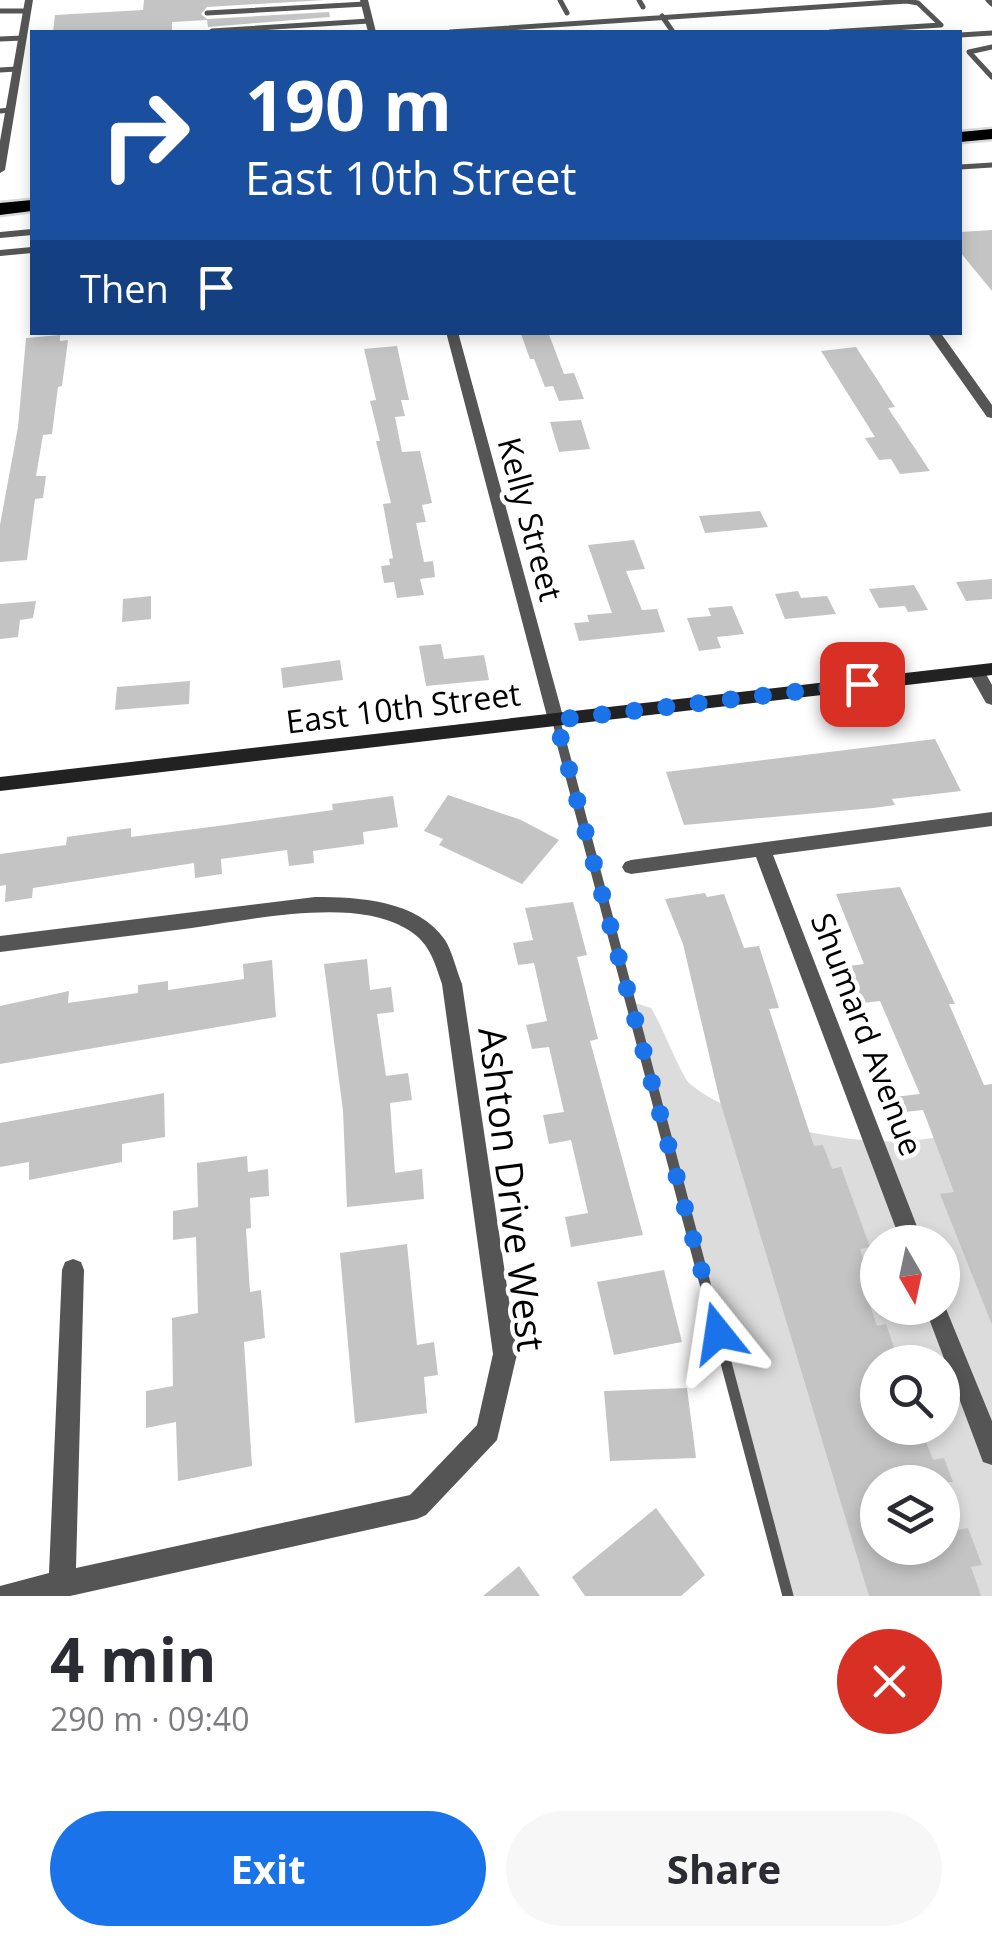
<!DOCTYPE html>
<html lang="en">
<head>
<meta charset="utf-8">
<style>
  :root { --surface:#fff; --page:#f7f7f7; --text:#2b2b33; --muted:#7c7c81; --accent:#1a73e8 }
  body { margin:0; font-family:"Open Sans",sans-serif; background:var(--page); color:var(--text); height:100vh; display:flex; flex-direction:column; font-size:38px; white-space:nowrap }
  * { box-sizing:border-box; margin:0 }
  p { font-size:32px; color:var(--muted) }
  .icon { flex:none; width:55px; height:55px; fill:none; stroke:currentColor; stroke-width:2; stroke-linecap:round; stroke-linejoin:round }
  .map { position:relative; height:1596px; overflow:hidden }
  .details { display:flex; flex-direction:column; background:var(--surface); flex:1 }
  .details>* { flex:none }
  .hud { position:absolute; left:30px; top:30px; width:932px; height:305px; border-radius:0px; box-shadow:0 5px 15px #0003; background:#1a4fa0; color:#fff; overflow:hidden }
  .needle { width:65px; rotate:171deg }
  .tools { position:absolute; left:860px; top:1225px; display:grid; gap:20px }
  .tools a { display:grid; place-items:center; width:100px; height:100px; border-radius:50%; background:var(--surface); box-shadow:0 5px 15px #0003; font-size:50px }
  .pin { position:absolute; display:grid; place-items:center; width:85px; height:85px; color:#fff; margin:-42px; border-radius:20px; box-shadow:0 5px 15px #0006 }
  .me { position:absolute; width:110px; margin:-55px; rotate:345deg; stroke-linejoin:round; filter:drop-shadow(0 0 8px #0008) }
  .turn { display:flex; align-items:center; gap:35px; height:210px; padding:0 50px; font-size:45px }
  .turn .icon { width:130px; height:130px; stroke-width:2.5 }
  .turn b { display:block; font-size:70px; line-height:85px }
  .then { display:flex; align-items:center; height:95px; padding:0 50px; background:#0003; gap:20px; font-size:38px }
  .round { display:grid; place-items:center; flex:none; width:105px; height:105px; border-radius:52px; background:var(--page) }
  .overview { display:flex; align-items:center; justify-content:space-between; height:170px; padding:0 50px }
  h1 { font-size:60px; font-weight:700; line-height:75px }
  .cta { display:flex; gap:20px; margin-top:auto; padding:20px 50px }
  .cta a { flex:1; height:115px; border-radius:60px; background:var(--accent); color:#fff; font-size:40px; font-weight:700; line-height:115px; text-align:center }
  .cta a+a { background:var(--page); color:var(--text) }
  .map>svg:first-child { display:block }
</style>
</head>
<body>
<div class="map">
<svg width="992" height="1596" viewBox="0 0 992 1596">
  <rect width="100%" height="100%" fill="#fff"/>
  <path fill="#dcdcdc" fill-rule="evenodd" d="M632,1002L651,1008C661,1023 681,1075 689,1083C735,1123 847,1145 908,1141C933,1139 959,1133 984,1130L992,1121V1596H791ZM878,1242H942V1308H878ZM878,1362H942V1428H878ZM878,1482H942V1548H878Z"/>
  <path fill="#c4c4c4" d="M144,0H325L207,7L201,14L207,19L329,12L330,17L208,27L207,20L172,22V32H53L55,15L143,10Z
    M992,230V291L960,252V232Z
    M548,332L564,374L574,373L584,399L559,401L553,386L545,387L534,359H530L521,334Z
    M60,335V341L68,340L62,386L58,387L52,434L43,435L36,476H46L43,498L35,499L27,560L0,562V525L18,427L26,338Z
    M397,346L409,400H401L405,416L395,417L402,452L420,451L432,503L422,505L426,522L416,523L424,562L433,561L435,577L420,579L424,595L397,598L394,582L384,583L381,566L390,565L389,559L393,558L383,504L391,503L376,441H380L370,401L376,400L364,349Z
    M856,347L895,407L888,408L930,471L900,474L891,459L879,460L865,438L875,437L821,351Z
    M581,420L590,449L559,452L550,422Z
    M760,511L768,527L705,533L699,516Z
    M634,540L645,569L626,571L642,610L657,609L665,632L579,641L574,623L589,622L587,615L612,613L588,545Z
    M992,579V599L966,601L956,582Z
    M914,585L928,610L908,612L905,606L879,608L869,589Z
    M798,591L801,598L827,596L836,614L785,619L775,594Z
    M151,596V619L122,622L123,599Z
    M36,601L33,618L20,620L18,637L0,639V604Z
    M732,606L744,634L717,637L721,648L699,651L687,618L711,616L708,608Z
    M441,644L444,659L484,655L489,680L426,686L419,646Z
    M340,660L343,680L283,688L281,668Z
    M190,681L189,704L115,710L117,687Z
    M935,739L961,791L892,799L895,805L873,808L684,825L666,772Z
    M448,795L521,820L559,840L522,884L439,845L443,839L424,831Z
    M393,796L398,827L363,832L364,844L313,851L314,863L289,866L287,850L221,859L222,874L195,878L194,863L33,888L32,898L5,902L6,885L0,886V854L66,845L67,837L131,828V837L218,826L333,810L332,804Z
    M900,887L955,1004H949L984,1085L992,1084V1325L940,1194L954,1192L923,1110L887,1114L885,1098L920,1094L880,1001L863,1003L849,966L864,964L836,894Z
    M705,893L707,897L724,894L744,948L759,946L779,1008L769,1009L814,1146L823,1145L832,1169L841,1167L870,1247L860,1249L869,1276L861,1278L877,1326L886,1324L899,1362H878V1428H921L933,1460L944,1458L953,1482H878V1548H942V1533L968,1528L982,1565L971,1567L981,1596H869L720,1101L683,944L665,899Z
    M573,902L587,955L577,957L598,1039L590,1041L643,1235L571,1247L565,1217L588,1213L571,1140L549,1144L543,1115L564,1112L549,1047L532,1049L526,1025L547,1021L534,963L518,965L513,943L533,940L525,908Z
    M367,959L370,990L391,987L394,1012L377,1014L386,1076L408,1073L412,1100L390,1103L395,1173L422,1169L424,1199L347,1207L343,1111L324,964Z
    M272,960L276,1017L0,1064V1006L69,991L68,1003L138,993V985L168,981V990L244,979L243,964Z
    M164,1093L165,1137L122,1144V1162L29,1180V1162L0,1167V1123Z
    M247,1156L248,1172L268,1169L269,1196L250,1198L251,1228L246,1229L250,1292L261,1290L265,1338L244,1342L252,1466L178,1481L176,1422L146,1428V1391L173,1386L172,1318L198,1313L196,1237L173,1240V1211L198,1207L197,1163Z
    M407,1244L417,1345L434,1342L438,1375L424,1377L427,1413L355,1423L340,1253Z
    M664,1270L682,1342L614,1355L597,1282Z
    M687,1388L696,1458L610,1461L604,1391Z
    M656,1508L705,1575L681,1596H585L572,1577Z
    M519,1566L540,1596H483Z"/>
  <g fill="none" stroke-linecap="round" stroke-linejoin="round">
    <g stroke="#dbdbdb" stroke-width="5">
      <path id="highway" d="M992,129V139L960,142V132Z
        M32,200V211L0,215V203Z"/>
    </g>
    <path stroke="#555" stroke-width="5" d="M560,0L567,13
      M639,0L643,7
      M988,0L992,4
      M0,11H27
      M207,13L365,4
      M662,16L673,32
      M212,31L369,21
      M450,32L907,1L918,3L941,25L830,32
      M960,35L992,33
      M0,39L23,38
      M992,47L969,52L992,77
      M0,70L17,69
      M0,111L10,110
      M960,167L992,165"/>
    <path stroke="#555" stroke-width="6" d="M0,235L32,232
      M0,253L32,250"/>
    <path stroke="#555" stroke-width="8" d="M556,720L560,735"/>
    <path stroke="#555" stroke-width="10" d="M559,733L661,1117"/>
    <path stroke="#555" stroke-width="11" d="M660,1114L788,1596"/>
    <path fill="#555" fill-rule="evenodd" d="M25,0H33L5,170L0,173V141Z
      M360,0H368L376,32H368Z
      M446,332H458L564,720L556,726L548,720Z
      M927,332H940L992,405V418L987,417Z
      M976,665L982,667L992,685V705L986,703L968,671Z
      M992,812V826L773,855L923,1242H901L756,857L631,874L625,872L622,867L625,862L631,860Z
      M315,897C358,897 418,900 445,940C453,953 456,970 462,984L517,1354L497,1440L426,1515L417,1519L70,1596H0V1586L49,1573L62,1270L65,1262L73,1259L81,1262L84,1270L76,1568L410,1495L477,1425L493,1354L442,984C434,960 429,941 405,928C352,896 245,921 184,929C123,937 61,944 0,952V936Z
      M942,1299L992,1421V1465L983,1462L925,1308H942Z"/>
    <path fill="#222" fill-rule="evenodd" d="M992,663V675L0,791V777Z"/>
    <use href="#highway" fill="#000" fill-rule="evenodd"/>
  </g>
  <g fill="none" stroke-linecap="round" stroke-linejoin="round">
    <path stroke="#1a73e8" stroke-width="18" stroke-dasharray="0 32.4" d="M718,1333L556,720L862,684"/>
  </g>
  <g text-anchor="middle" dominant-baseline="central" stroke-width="9" stroke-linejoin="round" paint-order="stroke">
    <g font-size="32" fill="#000" stroke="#fff">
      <text transform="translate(531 519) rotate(75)">Kelly Street</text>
      <text transform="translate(403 707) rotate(-7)">East 10th Street</text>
      <text transform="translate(868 1034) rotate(69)">Shumard Avenue</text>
    </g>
    <g font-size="38" fill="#000" stroke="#fff">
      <text transform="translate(513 1189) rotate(83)">Ashton Drive West</text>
    </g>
  </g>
</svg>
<div class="tools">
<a><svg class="needle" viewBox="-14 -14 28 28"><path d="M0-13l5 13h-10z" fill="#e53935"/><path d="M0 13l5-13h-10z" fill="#7c7c81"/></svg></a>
<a><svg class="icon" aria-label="search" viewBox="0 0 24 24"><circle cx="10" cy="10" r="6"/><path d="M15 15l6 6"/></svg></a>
<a><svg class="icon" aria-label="layers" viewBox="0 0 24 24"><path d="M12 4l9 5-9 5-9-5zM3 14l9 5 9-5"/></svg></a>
</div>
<div class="pin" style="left:862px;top:684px;background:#d93025"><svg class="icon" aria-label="arrive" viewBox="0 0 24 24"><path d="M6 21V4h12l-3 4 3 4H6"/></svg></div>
<svg class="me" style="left:718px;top:1333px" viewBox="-20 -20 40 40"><path d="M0-17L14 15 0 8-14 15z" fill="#1a73e8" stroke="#fff" stroke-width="4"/></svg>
<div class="hud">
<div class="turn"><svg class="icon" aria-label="right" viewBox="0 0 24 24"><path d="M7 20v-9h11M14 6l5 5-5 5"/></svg><div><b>190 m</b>East 10th Street</div></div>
<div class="then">Then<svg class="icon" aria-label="arrive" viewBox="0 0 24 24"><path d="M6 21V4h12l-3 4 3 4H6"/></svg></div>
</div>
</div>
<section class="details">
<div class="overview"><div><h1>4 min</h1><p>290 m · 09:40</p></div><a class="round" style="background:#d93025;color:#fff"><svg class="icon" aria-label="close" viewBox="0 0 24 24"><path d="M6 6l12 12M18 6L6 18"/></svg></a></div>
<div class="cta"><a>Exit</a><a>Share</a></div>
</section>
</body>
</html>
